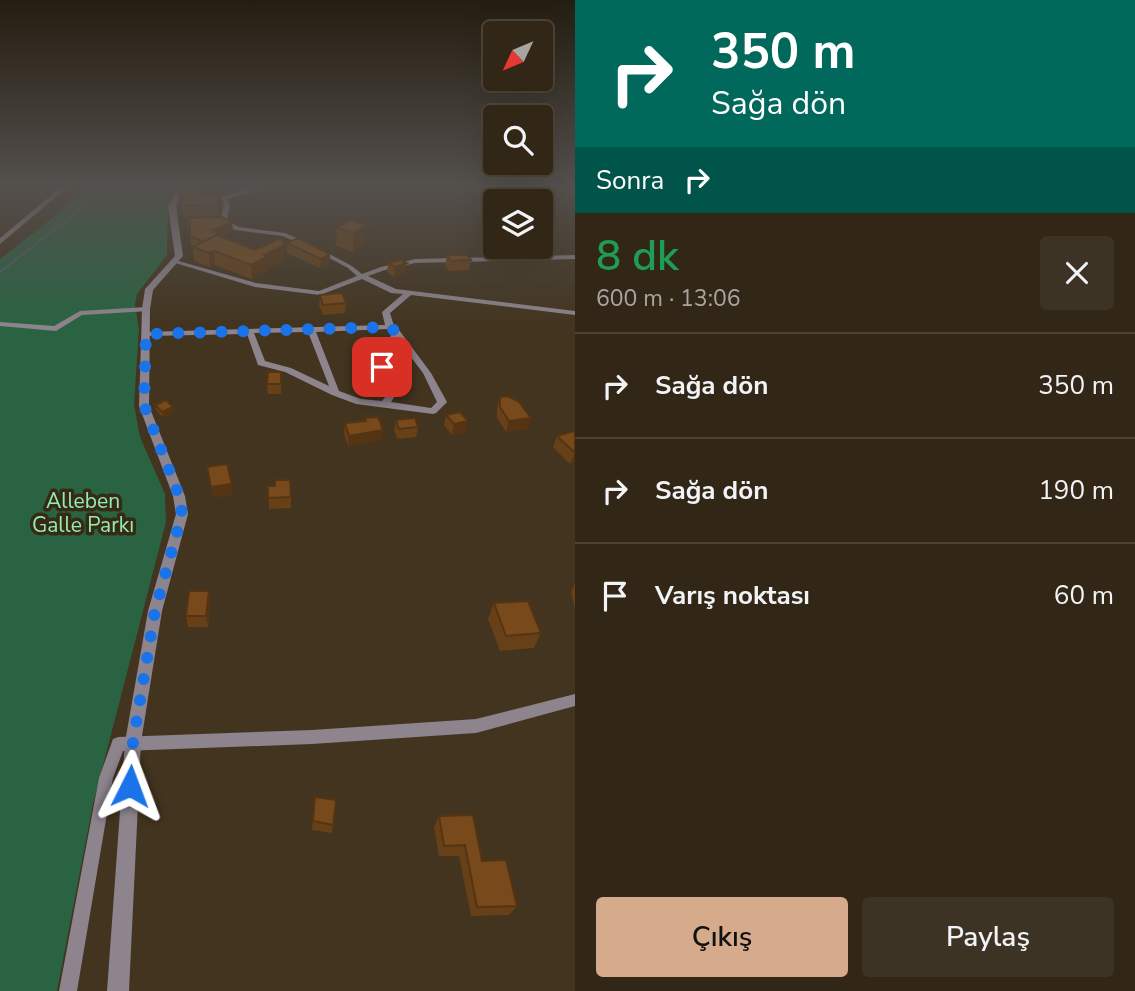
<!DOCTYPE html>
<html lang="tr">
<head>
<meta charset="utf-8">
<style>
  :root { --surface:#322717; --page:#3d3324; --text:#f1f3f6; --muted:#a8a5a1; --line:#4d4436; --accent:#d6ab8b }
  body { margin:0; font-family:"Nunito Sans",sans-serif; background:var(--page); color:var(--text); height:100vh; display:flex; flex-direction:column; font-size:26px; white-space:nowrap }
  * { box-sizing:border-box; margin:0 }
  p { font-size:23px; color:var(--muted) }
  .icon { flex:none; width:38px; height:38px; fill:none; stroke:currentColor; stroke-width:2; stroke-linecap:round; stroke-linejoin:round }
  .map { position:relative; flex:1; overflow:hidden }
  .details { display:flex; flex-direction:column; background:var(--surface); width:560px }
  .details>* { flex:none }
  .hud { background:#00695c; color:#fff; overflow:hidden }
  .needle { width:46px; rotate:226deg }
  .tools { position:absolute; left:483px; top:21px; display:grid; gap:14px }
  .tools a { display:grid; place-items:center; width:70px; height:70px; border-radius:7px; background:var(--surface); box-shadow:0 7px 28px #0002,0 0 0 2px var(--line); font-size:35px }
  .pin { position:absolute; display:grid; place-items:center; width:60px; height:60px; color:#fff; margin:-30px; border-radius:14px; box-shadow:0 4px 10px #0006 }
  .me { position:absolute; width:77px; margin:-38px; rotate:3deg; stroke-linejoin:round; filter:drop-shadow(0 0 5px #0008) }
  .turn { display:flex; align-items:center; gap:24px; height:147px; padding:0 21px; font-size:32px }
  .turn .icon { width:91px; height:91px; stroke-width:2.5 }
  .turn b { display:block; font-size:49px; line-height:60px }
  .then { display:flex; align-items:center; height:66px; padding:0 21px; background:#0003; gap:14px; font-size:26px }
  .round { display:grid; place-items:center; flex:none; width:74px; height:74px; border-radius:7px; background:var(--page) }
  .overview { display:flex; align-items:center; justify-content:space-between; height:119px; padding:0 21px }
  h1 { font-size:42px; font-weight:600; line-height:52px; color:#1e9e55 }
  .cta { display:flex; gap:14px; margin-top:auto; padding:14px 21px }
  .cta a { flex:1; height:80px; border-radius:7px; background:var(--accent); color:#111; font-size:28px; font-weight:600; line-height:80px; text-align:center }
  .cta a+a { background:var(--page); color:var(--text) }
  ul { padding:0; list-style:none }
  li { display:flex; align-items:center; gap:21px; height:105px; padding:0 21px; border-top:2px solid var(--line) }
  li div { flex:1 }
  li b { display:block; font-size:26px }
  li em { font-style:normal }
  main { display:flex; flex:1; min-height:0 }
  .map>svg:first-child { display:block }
</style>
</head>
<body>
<main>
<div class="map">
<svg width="575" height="991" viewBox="0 0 575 991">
  <rect width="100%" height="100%" fill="#42341f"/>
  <path fill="#2a6342" d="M84,187H178L168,199L167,255L137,294L135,304L139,330L134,404L140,437L165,494L166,522L93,804L57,991H0V259L54,217Z"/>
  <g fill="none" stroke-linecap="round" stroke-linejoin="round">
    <path stroke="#49626a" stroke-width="2" d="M0,272L74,214L93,187"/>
    <path fill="#8d848d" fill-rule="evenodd" d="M255,187H265L227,199L230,204L227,221L239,227L285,233L308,243V245H304L282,236L235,230L220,222L224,204L221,197Z
      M318,250H322L352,266L362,274L381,267L415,259L575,255V259L415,263L385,270L368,276L396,289L575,311V315L411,295L390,313L394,326L399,330L431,373L447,402L436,413L433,414L356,404L332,395L285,372L258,365L247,334L146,336L142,334L146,332L385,325L382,312L403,294L391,293L362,279L320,295L255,287L172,262L175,260L256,283L319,291L357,276L348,268L318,252ZM388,329L392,333C380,361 372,366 386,396L382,401L361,399L339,391L316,332ZM308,332L329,386L291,368L265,361L254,333ZM397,339L423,373L437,402L431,408L391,402L395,396C382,370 387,365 397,339Z
      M146,307H149V311L82,315L56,331L0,326V322L54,326L80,311Z
      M575,694V706L476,733L312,744L123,751L113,778L77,991H59L99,778L113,739L118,737L312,730L476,719Z"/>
    <path fill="#8d848d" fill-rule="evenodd" d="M61,187H68L0,244V238Z
      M179,187H186L176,206L183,256L153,290L150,309L149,406L185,496L188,514L162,611L141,742L129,991H107L125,742L148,611L176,514L173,496L139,406L142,309L145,289L175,256L168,206Z"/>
  </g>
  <path fill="#674017" d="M179,191L203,197L218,195L219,216L185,218L180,204Z
    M187,218L232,223L233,231L222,235L225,237V239L255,250L285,245V259L268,268V271L252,279L215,265L210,267L194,261L193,247H194L191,245L190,230L188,227Z
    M367,225L365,243L353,252L336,246L337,228Z
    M287,243L330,254V264L320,268L287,253Z
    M447,255L471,260L469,270L449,271L445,265Z
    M388,263L405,273L394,277L387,272Z
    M320,295L346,303L345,313L323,315L319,305Z
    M281,372V394H268L267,384Z
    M500,397L528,429L506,432L497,418V408Z
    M155,405L173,407V413L163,417L156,410Z
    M446,415L466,432L452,435L444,425Z
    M365,418L382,440L348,446L344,434L345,423L364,421Z
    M396,420L418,427L416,437L398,439L394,431Z
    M575,431V462L570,464L553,447L557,436Z
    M268,486L291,497V508L269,509Z
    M575,583V610L571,592Z
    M209,591L210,602L208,627H188L186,616Z
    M494,603L541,633L534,648L500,651L488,619Z
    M315,797L336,800L332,833L312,830Z
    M439,816L482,861L517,906L509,915L471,916L459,856H439L434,827Z"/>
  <path fill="#543413" d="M232,223L233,231L213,239L212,230Z
    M367,225L365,243L353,252L354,233Z
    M225,237L226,246L214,251L215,265L210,267L209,253Z
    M285,245V259L268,268V271L252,279L251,265L264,255Z
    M330,254V264L320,268L321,259Z
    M407,263L405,273L394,277L395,267Z
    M173,407V413L163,417L162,412Z
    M531,418L528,429L506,432L509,421Z
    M468,421L466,432L452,435L454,424Z
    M383,430L382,440L348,446L349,436Z
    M575,453V462L570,464Z
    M232,484L233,495L213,498L211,487Z
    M209,591L210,602L208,627L206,616Z"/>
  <path fill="#784a1b" stroke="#543413" stroke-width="2" d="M200,189L203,197L218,195V204L183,205L179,191Z
    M222,217L232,223L212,230L225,237L223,238L217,235L203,242L190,236V222L187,218Z
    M350,220L367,225L354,233L337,228Z
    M217,235L255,250L281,238L285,245L264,255L267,257L251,265L214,251L209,253L193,247Z
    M298,238L330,254L321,259L287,243Z
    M447,255H467L471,260L451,261Z
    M401,260L407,263L395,267L388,263Z
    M342,293L346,303L323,305L320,295Z
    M268,372H281V384H267Z
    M508,396L519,402L531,418L509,421L500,407V397Z
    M166,400L173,407L162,412L155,405Z
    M460,412L468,421L454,424L446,415Z
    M378,417L383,430L349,436L345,423L366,421L365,418Z
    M415,418L418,427L399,429L396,420Z
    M575,431V453L557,436Z
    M227,464L232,484L211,487L207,467Z
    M275,480H290L291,497L268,498V486H275Z
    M189,591H209L206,616H186Z
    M528,601L541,633L506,636L494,603Z
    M315,797L336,800L333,825L313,821Z
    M473,815L482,861L506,860L517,906L477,907L465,845L444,846L439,816Z"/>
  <linearGradient id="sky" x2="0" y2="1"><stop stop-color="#241d11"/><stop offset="0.57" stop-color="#54504d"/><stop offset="1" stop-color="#54504d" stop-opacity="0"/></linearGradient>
  <rect width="575" height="326" fill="url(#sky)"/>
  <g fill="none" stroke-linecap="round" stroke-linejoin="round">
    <path stroke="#1a73e8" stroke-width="12" stroke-dasharray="0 21.6" d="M130,786L133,742L155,611L182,514L179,496L144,405L146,334L390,327L396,332L382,367"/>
  </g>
  <g text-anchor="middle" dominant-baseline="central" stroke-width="7" stroke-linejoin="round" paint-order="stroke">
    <g font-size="21" fill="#92ecb4" stroke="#372a15">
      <text x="83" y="501">Alleben<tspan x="83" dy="24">Galle Parkı</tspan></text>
    </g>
  </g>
</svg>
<div class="tools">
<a><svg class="needle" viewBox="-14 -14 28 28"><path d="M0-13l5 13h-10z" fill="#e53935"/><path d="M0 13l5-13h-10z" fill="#a8a5a1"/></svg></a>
<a><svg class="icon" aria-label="search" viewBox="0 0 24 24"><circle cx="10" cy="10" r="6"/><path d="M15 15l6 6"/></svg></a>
<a><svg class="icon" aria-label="layers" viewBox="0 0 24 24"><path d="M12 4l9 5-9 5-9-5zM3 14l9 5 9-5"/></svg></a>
</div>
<div class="pin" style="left:382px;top:367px;background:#d93025"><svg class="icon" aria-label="arrive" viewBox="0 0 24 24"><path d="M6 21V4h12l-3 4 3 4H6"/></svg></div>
<svg class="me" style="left:130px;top:786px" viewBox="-20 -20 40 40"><path d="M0-17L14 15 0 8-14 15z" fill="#1a73e8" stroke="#fff" stroke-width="4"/></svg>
</div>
<section class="details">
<div class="hud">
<div class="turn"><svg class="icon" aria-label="right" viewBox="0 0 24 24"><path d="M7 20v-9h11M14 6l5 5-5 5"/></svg><div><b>350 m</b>Sağa dön</div></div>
<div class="then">Sonra<svg class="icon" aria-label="right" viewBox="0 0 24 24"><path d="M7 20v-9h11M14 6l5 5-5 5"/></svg></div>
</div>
<div class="overview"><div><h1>8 dk</h1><p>600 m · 13:06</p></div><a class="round"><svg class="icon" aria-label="close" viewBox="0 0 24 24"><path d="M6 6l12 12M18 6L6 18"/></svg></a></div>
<ul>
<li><svg class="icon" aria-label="right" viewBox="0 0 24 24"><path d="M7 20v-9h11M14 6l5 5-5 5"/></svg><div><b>Sağa dön</b></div><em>350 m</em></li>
<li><svg class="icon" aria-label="right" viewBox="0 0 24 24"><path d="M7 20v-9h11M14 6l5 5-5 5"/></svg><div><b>Sağa dön</b></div><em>190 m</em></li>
<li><svg class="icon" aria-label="arrive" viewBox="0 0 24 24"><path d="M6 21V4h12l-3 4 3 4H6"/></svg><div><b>Varış noktası</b></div><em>60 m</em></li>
</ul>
<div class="cta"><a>Çıkış</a><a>Paylaş</a></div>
</section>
</main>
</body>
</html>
